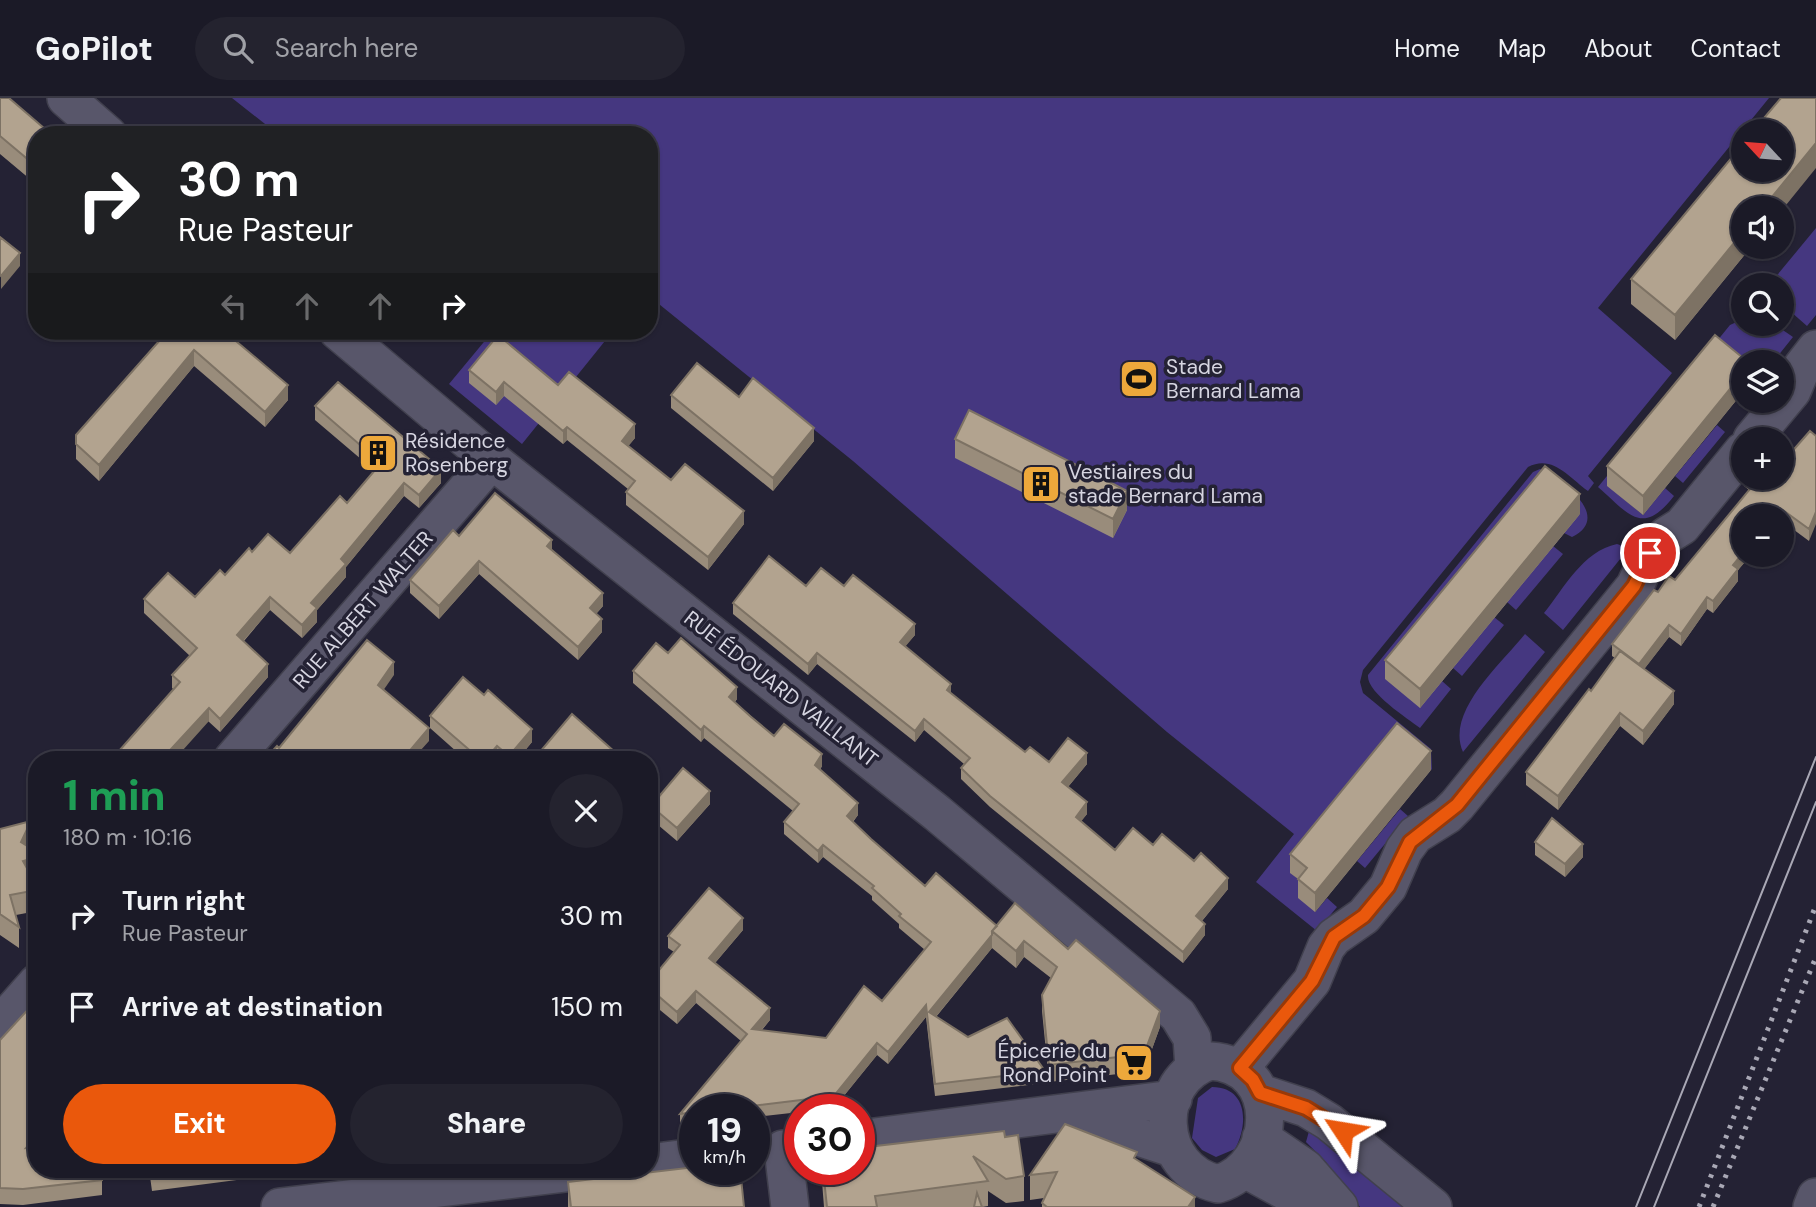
<!DOCTYPE html>
<html lang="en">
<head>
<meta charset="utf-8">
<style>
  :root { --surface:#1b1a27; --page:#24232f; --text:#f1f3f6; --muted:#a0a1a7; --line:#393844; --accent:#ea580c }
  body { margin:0; font-family:"DM Sans",sans-serif; background:var(--page); color:var(--text); height:100vh; display:flex; flex-direction:column; font-size:26px; white-space:nowrap }
  * { box-sizing:border-box; margin:0 }
  p { font-size:23px; color:var(--muted) }
  .icon { flex:none; width:38px; height:38px; fill:none; stroke:currentColor; stroke-width:2; stroke-linecap:round; stroke-linejoin:round }
  .map { position:relative; flex:1; overflow:hidden }
  .side { position:absolute; left:28px; top:653px; width:630px; height:427px; display:flex; flex-direction:column; background:var(--surface); border-radius:28px; box-shadow:0 2px 5px #0004,0 0 0 2px var(--line) }
  .side>* { flex:none }
  .hud { position:absolute; left:28px; top:28px; width:630px; height:214px; border-radius:28px; box-shadow:0 2px 5px #0004,0 0 0 2px var(--line); background:#202124; color:#fff; overflow:hidden }
  .needle { width:46px; rotate:296deg }
  .tools { position:absolute; left:1731px; top:21px; display:grid; gap:14px }
  .tools a { display:grid; place-items:center; width:63px; height:63px; border-radius:50%; background:var(--surface); box-shadow:0 2px 5px #0004,0 0 0 2px var(--line); font-size:35px }
  .speed { position:absolute; left:679px; top:996px; display:flex; gap:14px; font-size:35px; font-weight:700; text-align:center }
  .speed>* { display:grid; place-content:center; width:91px; height:91px; border-radius:50%; background:var(--surface); box-shadow:0 2px 5px #0004,0 0 0 2px var(--line); line-height:1 }
  .speed small { font-size:18px; font-weight:400 }
  .speed .limit { border:10px solid #d22; background:#fff; color:#111 }
  .pin { position:absolute; display:grid; place-items:center; width:60px; height:60px; color:#fff; margin:-30px; border:4px solid #fff; border-radius:50%; box-shadow:0 2px 7px #0007 }
  .me { position:absolute; width:77px; margin:-38px; rotate:303deg; stroke-linejoin:round; filter:drop-shadow(0 0 5px #0008) }
  .turn { display:flex; align-items:center; gap:24px; height:147px; padding:0 35px; font-size:32px }
  .turn .icon { width:91px; height:91px; stroke-width:2.5 }
  .turn b { display:block; font-size:49px; line-height:60px }
  .lanes { display:flex; align-items:center; height:66px; padding:0 35px; background:#0003; justify-content:center; gap:35px; direction:ltr }
  .lanes .off { opacity:.35 }
  .round { display:grid; place-items:center; flex:none; width:74px; height:74px; border-radius:37px; background:var(--page) }
  .head { display:flex; align-items:center; justify-content:space-between; height:119px; padding:0 35px }
  h1 { font-size:42px; font-weight:800; line-height:52px; color:#1e9e55 }
  .cta { display:flex; gap:14px; margin-top:auto; padding:14px 35px }
  .cta a { flex:1; height:80px; border-radius:42px; background:var(--accent); color:#fff; font-size:28px; font-weight:800; line-height:80px; text-align:center }
  .cta a+a { background:var(--page); color:var(--text) }
  ul { padding:0; list-style:none }
  li { display:flex; align-items:center; gap:21px; height:91px; padding:0 35px }
  li div { flex:1 }
  li b { display:block; font-size:26px }
  li em { font-style:normal }
  header { display:flex; align-items:center; gap:42px; box-sizing:border-box; height:98px; padding:0 35px; background:var(--surface); border-bottom:2px solid var(--line) }
  header strong { font-size:33px }
  nav { display:flex; gap:38px; margin-inline-start:auto; font-size:24px }
  .search { width:490px; height:63px; background:var(--page); display:flex; align-items:center; gap:18px; box-sizing:border-box; padding:0 24px; border-radius:38px; color:var(--muted); font-size:26px }
  .map>svg:first-child { display:block }
</style>
</head>
<body>
<header>
<strong>GoPilot</strong>
<div class="search"><svg class="icon" aria-label="search" viewBox="0 0 24 24"><circle cx="10" cy="10" r="6"/><path d="M15 15l6 6"/></svg>Search here</div>
<nav><a>Home</a><a>Map</a><a>About</a><a>Contact</a></nav>
</header>
<div class="map">
<svg width="1816" height="1109" viewBox="0 0 1816 1109">
  <rect width="100%" height="100%" fill="#242234"/>
  <path fill="#453780" d="M232,0H1769L1598,210L1672,275L1588,378L1594,385L1588,393C1569,379 1552,356 1528,369L1363,572L1360,584L1363,595L1431,651L1432,672L1397,644L1290,774L1307,789L1315,814L1327,800L1337,809L1317,833L1256,784L1294,736L1167,634L853,363L649,198V37H279Z
    M1816,130V217L1807,228L1782,206V187H1769Z
    M1743,221V226H1774L1793,239L1773,264H1743L1607,387L1643,417L1665,390L1674,398C1642,439 1629,416 1598,389L1730,227Z
    M493,233H613L522,346L449,286Z
    M1717,327L1725,334L1683,385L1675,378Z
    M1540,371C1562,381 1613,419 1572,439L1564,435L1442,583L1451,591L1420,630C1407,620 1366,594 1368,577L1533,374Z
    M1617,446L1629,450L1563,532L1544,515C1564,490 1583,453 1617,446Z
    M1553,448L1563,456L1516,512L1507,504Z
    M1494,519L1504,527L1462,578L1453,570Z
    M1525,536L1545,554L1463,654C1445,614 1501,566 1525,536Z
    M1400,711L1408,718L1365,770L1357,763Z
    M1212,989C1247,989 1249,1025 1235,1051L1216,1059L1202,1052L1192,1040L1198,1000Z
    M1311,1026L1417,1109H1360L1325,1063L1306,1044Z"/>
  <g fill="none" stroke-linecap="round" stroke-linejoin="round">
    <g stroke="#41404e" stroke-width="40">
      <path id="minor" d="M66,0L108,37
        M338,233L478,351L937,715L1178,917L1192,940L1194,970
        M1752,341L1792,293L1802,269L1816,251
        M232,662L492,362
        M0,927L37,885
        M1210,963C1284,967 1279,1067 1218,1086C1154,1071 1152,982 1210,963Z
        M1240,970L1312,883L1326,849L1334,839L1364,818L1388,789L1404,752L1415,737L1447,717L1457,707L1635,488L1650,455L1666,438L1682,428L1743,353
        M1260,995L1306,1010L1329,1024L1433,1109
        M1074,1018L1172,1050
        M1261,1040L1305,1070L1339,1109
        M859,1041L1173,1001
        M783,1051L790,1109
        M649,1065L695,1059
        M1245,1071L1289,1095L1305,1109
        M280,1109L599,1071
        M1812,1109L1816,1099"/>
    </g>
    <use href="#minor" stroke="#58566a" stroke-width="37"/>
    <path stroke="#a9a8b5" stroke-width="2" d="M1636,1109L1816,659
      M1654,1109L1816,704"/>
    <path stroke="#a9a8b5" stroke-width="5" stroke-dasharray="3.5 7" stroke-linecap="butt" d="M1699,1109L1816,807
      M1713,1109L1816,859"/>
  </g>
  <path fill="#998c7b" d="M0,0L37,37V87L0,56Z
    M1743,149H1751L1675,242L1631,206V181Z
    M158,233H224L288,302L265,329L194,268L99,383L76,361V337L162,239L158,236Z
    M1743,264V294L1643,417L1607,388V368Z
    M469,272L558,287L635,340L628,348L671,382L744,426L708,472L626,407V394L628,391L567,342L563,346L504,298L496,307L469,285Z
    M671,297L739,299L814,343L773,393L671,310Z
    M315,308L441,385L419,410L404,398L346,469V479L317,512V524L302,540L270,512L244,543L268,579L220,634L172,590V577L190,558L144,515V501L195,499L225,477L290,455L347,405L375,373L315,322Z
    M1816,338L1809,443L1782,423V418H1743V457H1751L1738,472V483L1713,515L1707,511L1681,548L1669,539L1644,571L1674,606L1643,647L1620,628L1558,712L1526,687V674L1591,593L1615,560L1612,558V546L1658,494L1675,482L1749,392L1744,388V380H1782Z
    M955,341L1127,412L1113,440L955,360Z
    M1580,416L1420,610L1385,581V562Z
    M459,438L552,452L603,508L596,516L602,534L578,562L479,476L439,521L410,495V482Z
    M806,488H844L915,537L905,548L951,596L1025,654L1049,664L1087,666L1068,689L1087,716L1081,723L1115,752L1153,747L1228,791L1202,823L1205,837L1183,865L990,709L961,681V670L964,666L924,632L915,644L817,566L808,577L733,516V505Z
    M668,555L737,601L735,604L774,638L822,668L820,672L858,717L853,724L871,741L925,788L997,828L1068,851L1160,929L1144,973L1049,984L1042,913V897L1051,880L1024,859L1016,870L992,850L936,919L968,939L1045,973V985L935,998L926,919L888,966L877,957L834,1010L819,1012H800V1014L754,1019V1012H695V1026L680,1028V1016L741,943L696,905L677,926L649,903V884L674,854L668,850V838L743,832L715,865L770,922L762,932L826,940L882,903L925,852L899,830V826L872,802V798L823,759L818,765L784,736V724L793,713L704,640L701,644L633,585V573Z
    M430,618L532,644L517,662H466L430,630Z
    M1431,672L1315,814L1298,800V781L1290,775V756Z
    M710,706L677,743L651,721V708Z
    M0,731L31,744L29,749L37,754V781H33L37,788V813L16,817L19,829V850L0,837Z
    M1535,744L1583,759L1565,779L1535,757Z
    M0,942L37,1071L102,1082V1097L23,1107L0,1106Z
    M1005,1039L1024,1078V1103L1006,1105L988,1093V1108L982,1109H824L821,1071H859Z
    M1137,1062L1195,1109H1042V1105L1044,1100L1030,1102V1077Z
    M149,1071H323L152,1093Z
    M568,1084L744,1109H568Z"/>
  <path fill="#7d7264" d="M1816,45V70L1782,112V110H1763Z
    M1743,134V149H1751L1675,242V217Z
    M20,155V168L1,191V178Z
    M194,252V268L99,383V367Z
    M1743,275V294L1643,417V398Z
    M504,284V298L496,307V294Z
    M288,287V302L265,329V314Z
    M635,326V340L622,356V343Z
    M567,329V342L563,346V333Z
    M814,330V343L773,393V380Z
    M441,371V385L419,410V397Z
    M404,385V398L346,469V479L317,512V524L302,540V527L311,505L341,461Z
    M1127,393V412L1113,440V421Z
    M1580,396V416L1420,610V591Z
    M1780,410V418H1773Z
    M744,413V426L708,472V459Z
    M1816,414V426L1809,443V431Z
    M552,442V455L547,448Z
    M1743,455V457H1751L1738,472V483L1713,515V503L1733,467Z
    M479,463V476L439,521V508Z
    M603,495V508L590,523V510Z
    M270,499V512L237,550V537Z
    M1707,499V511L1681,548V536Z
    M602,521V534L578,562V549Z
    M915,526V537L900,555V544Z
    M1669,527V539L1639,578V566Z
    M817,555V566L808,577V566Z
    M394,564V577L378,600V587Z
    M268,566V579L220,634V621Z
    M951,586V598L947,592Z
    M737,589V601L729,611V599Z
    M1674,593V606L1643,647V633Z
    M209,610V623L174,662H161Z
    M1620,615V628L1558,712V698Z
    M924,621V632L915,644V633Z
    M704,628V640L701,644V632Z
    M429,630V643L412,662H402Z
    M532,631V644L517,662H509V658Z
    M497,648V661L485,662Z
    M1431,653V672L1315,814V795Z
    M1087,655V666L1062,696V684Z
    M822,656V668L815,680V667Z
    M710,693V706L677,743V730Z
    M1087,704V716L1076,730V719Z
    M858,705V717L847,730V718Z
    M31,723V744L21,766V744Z
    M1583,746V759L1565,779V766Z
    M823,747V759L818,765V753Z
    M37,759V781L23,784V763Z
    M1228,780V791L1196,830V818Z
    M743,820V832L709,872V860Z
    M1205,826V837L1183,865V854Z
    M992,837V850L929,927V914Z
    M1024,843V859L1016,870V853Z
    M696,893V905L677,926V914Z
    M926,907V919L888,966V954Z
    M770,910V922L752,943V931Z
    M1160,913V929L1144,973V956Z
    M877,945V957L834,1010V998Z
    M37,1037V1052L26,1050Z
    M1195,1099V1109H1188Z"/>
  <path fill="#b2a38f" stroke="#7d7264" stroke-width="2" d="M0,0H9L52,37H37V69L0,38Z
    M1781,0H1816V45L1763,110H1743V134L1675,217L1631,181L1743,46V72H1782V33H1753Z
    M0,139L20,155L1,178L0,177Z
    M168,233H224L288,287L265,314L194,252L99,367L76,346V337Z
    M498,237L558,287L569,274L635,326L622,343L671,382L685,366L744,413L708,459L626,394L635,383L567,329L563,333L504,284L496,294L469,272Z
    M1715,237L1748,264H1743V275L1643,398L1607,368Z
    M697,265L739,299L753,280L814,330L773,380L671,297Z
    M338,284L441,371L419,397L404,385L341,461L346,466L311,505L317,510L302,527L270,499L237,537L268,566L220,621L209,610L161,662H111L180,584L172,577L197,550L144,501L152,492L168,475L195,499L220,472L225,477L249,450L252,454L268,436L290,455L340,398L347,405L381,365L315,308Z
    M969,312L1127,393L1113,421L955,341Z
    M1810,333L1816,338V414L1809,431L1780,410L1773,418H1743V455L1733,467L1738,471L1713,503L1707,499L1681,536L1669,527L1639,566L1612,546L1654,492L1658,494L1669,478L1675,482L1755,385L1749,380H1782V365Z
    M1545,368L1580,396L1420,591L1385,562Z
    M495,395L552,442L547,448L603,495L590,510L602,521L578,549L479,463L439,508L410,482L453,432L459,438Z
    M769,458L806,488L821,470L844,488L853,477L915,526L900,544L951,586L947,592L1025,654L1030,649L1049,664L1068,640L1087,655L1062,684L1087,704L1076,719L1115,752L1133,730L1153,747L1162,736L1194,763L1201,755L1228,780L1196,818L1205,826L1183,854L990,698L961,670L970,660L924,621L915,633L817,555L808,566L733,505Z
    M681,540L737,589L729,599L750,618L774,638L784,626L822,656L815,667L858,705L847,718L871,741L925,788L936,775L997,828L992,833V837L929,914L968,939L1007,920L1045,973L935,986L926,907L888,954L877,945L834,998L718,1012H695V1014L680,1016L747,936L696,893L677,914L649,890V884L680,847L668,838L709,790L743,820L709,860L770,910L752,931L826,940L864,888L882,903L931,844L899,818L901,816L872,790L874,788L823,747L818,753L784,724L799,706L704,628L701,632L633,573L656,545L668,555Z
    M367,542L394,564L378,587L429,630L402,662H316L312,658L309,662H264L277,648L279,650Z
    M1620,553L1674,593L1643,633L1620,615L1558,698L1526,674L1589,591L1591,593Z
    M463,579L484,597L488,592L532,631L509,658L497,648L485,662H481L430,618Z
    M572,616L616,655L613,660L614,662H535L534,661Z
    M1397,625L1431,653L1315,795L1298,781L1307,770L1290,756Z
    M683,670L710,693L677,730L651,708Z
    M1552,720L1583,746L1565,766L1535,744Z
    M31,723L21,744L37,754V759L23,763L37,788V792L10,797L19,829L0,816V731Z
    M1015,805L1068,851L1076,842L1160,913L1144,956L1049,967L1042,897L1057,869L1024,843L1016,853L992,833Z
    M33,906L37,909V1037L26,1050L37,1049V1071H101L102,1082L23,1091L0,1090V942Z
    M1065,1026L1137,1054L1134,1060L1195,1099L1188,1109H1047L1042,1105L1057,1074L1030,1077Z
    M1004,1033L1005,1039L1018,1037L1024,1078L1006,1081L973,1058L988,1083L875,1098L877,1109H827L823,1071H859V1050Z
    M695,1069V1071H730L741,1080L744,1109H571L568,1084Z
    M151,1071H229L152,1081Z
    M977,1095L982,1109H974Z"/>
  <g fill="none" stroke-linecap="round" stroke-linejoin="round">
    <g stroke="#983908" stroke-width="18">
      <path id="route" d="M1343,1033L1306,1010L1260,995L1253,982L1240,970L1312,883L1334,839L1364,818L1388,789L1410,744L1457,707L1634,488L1650,455"/>
    </g>
    <use href="#route" stroke="#ea580c" stroke-width="12"/>
  </g>
  <defs>
    <g id="stadium-square" transform="scale(2.0125)"><rect x="-9" y="-9" width="18" height="18" rx="4" fill="#eda83b" stroke="#242234"/><path d="M0-5a6.5 5 0 1 0 0 10a6.5 5 0 1 0 0-10ZM-3.5-1.8h7v3.6h-7Z" fill="#111"/></g>
    <g id="building-square" transform="scale(2.0125)"><rect x="-9" y="-9" width="18" height="18" rx="4" fill="#eda83b" stroke="#242234"/><path d="M-4-6H4V6H1V3H-1V6H-4ZM-2.5-4.3h1.7v1.8h-1.7ZM.8-4.3h1.7v1.8H.8ZM-2.5-1h1.7V.8h-1.7ZM.8-1h1.7V.8H.8Z" fill="#111"/></g>
    <g id="supermarket-square" transform="scale(2.0125)"><rect x="-9" y="-9" width="18" height="18" rx="4" fill="#eda83b" stroke="#242234"/><path d="M-6-5.5h2.5l.6 2H6L4.5 2H-2.5L-4.4-4H-6ZM-1.5 3.2a1.3 1.3 0 1 0 .1 0ZM3 3.2a1.3 1.3 0 1 0 .1 0Z" fill="#111"/></g>
  </defs>
  <g fill-rule="evenodd">
    <use href="#stadium-square" x="1139" y="281"/>
    <use href="#building-square" x="378" y="355"/>
    <use href="#building-square" x="1041" y="386"/>
    <use href="#supermarket-square" x="1134" y="965"/>
  </g>
  <g text-anchor="middle" dominant-baseline="central" stroke-width="7" stroke-linejoin="round" paint-order="stroke">
    <g font-size="21" fill="#d6d5e1" stroke="#242234" text-anchor="start">
      <text x="1166" y="269">Stade<tspan x="1166" dy="24">Bernard Lama</tspan></text>
      <text x="405" y="343">Résidence<tspan x="405" dy="24">Rosenberg</tspan></text>
      <text x="1068" y="374">Vestiaires du<tspan x="1068" dy="24">stade Bernard Lama</tspan></text>
      <text x="1107" y="953" text-anchor="end">Épicerie du<tspan x="1107" dy="24">Rond Point</tspan></text>
    </g>
    <g font-size="21" fill="#d6d5e1" stroke="#242234">
      <text transform="translate(363 512) rotate(-49)">RUE ALBERT WALTER</text>
      <text transform="translate(781 591) rotate(38)">RUE ÉDOUARD VAILLANT</text>
    </g>
  </g>
</svg>
<div class="tools">
<a><svg class="needle" viewBox="-14 -14 28 28"><path d="M0-13l5 13h-10z" fill="#e53935"/><path d="M0 13l5-13h-10z" fill="#a0a1a7"/></svg></a>
<a><svg class="icon" aria-label="sound" viewBox="0 0 24 24"><path d="M4 9h4l5-4v14l-5-4H4zM17 9q2 3 0 6"/></svg></a>
<a><svg class="icon" aria-label="search" viewBox="0 0 24 24"><circle cx="10" cy="10" r="6"/><path d="M15 15l6 6"/></svg></a>
<a><svg class="icon" aria-label="layers" viewBox="0 0 24 24"><path d="M12 4l9 5-9 5-9-5zM3 14l9 5 9-5"/></svg></a>
<a>+</a>
<a>−</a>
</div>
<div class="speed"><div>19<small>km/h</small></div><div class="limit">30</div></div>
<div class="pin" style="left:1650px;top:455px;background:#d93025"><svg class="icon" aria-label="arrive" viewBox="0 0 24 24"><path d="M6 21V4h12l-3 4 3 4H6"/></svg></div>
<svg class="me" style="left:1343px;top:1033px" viewBox="-20 -20 40 40"><path d="M0-17L14 15 0 8-14 15z" fill="#ea580c" stroke="#fff" stroke-width="4"/></svg>
<div class="hud">
<div class="turn"><svg class="icon" aria-label="right" viewBox="0 0 24 24"><path d="M7 20v-9h11M14 6l5 5-5 5"/></svg><div><b>30 m</b>Rue Pasteur</div></div>
<div class="lanes"><svg class="icon off" aria-label="left" viewBox="0 0 24 24"><path d="M17 20v-9H6M10 6l-5 5 5 5"/></svg><svg class="icon off" aria-label="ahead" viewBox="0 0 24 24"><path d="M12 20V5M6 11l6-6 6 6"/></svg><svg class="icon off" aria-label="ahead" viewBox="0 0 24 24"><path d="M12 20V5M6 11l6-6 6 6"/></svg><svg class="icon" aria-label="right" viewBox="0 0 24 24"><path d="M7 20v-9h11M14 6l5 5-5 5"/></svg></div>
</div>
<section class="side">
<div class="head"><div><h1>1 min</h1><p>180 m · 10:16</p></div><a class="round"><svg class="icon" aria-label="close" viewBox="0 0 24 24"><path d="M6 6l12 12M18 6L6 18"/></svg></a></div>
<ul>
<li><svg class="icon" aria-label="right" viewBox="0 0 24 24"><path d="M7 20v-9h11M14 6l5 5-5 5"/></svg><div><b>Turn right</b><p>Rue Pasteur</p></div><em>30 m</em></li>
<li><svg class="icon" aria-label="arrive" viewBox="0 0 24 24"><path d="M6 21V4h12l-3 4 3 4H6"/></svg><div><b>Arrive at destination</b></div><em>150 m</em></li>
</ul>
<div class="cta"><a>Exit</a><a>Share</a></div>
</section>
</div>
</body>
</html>
